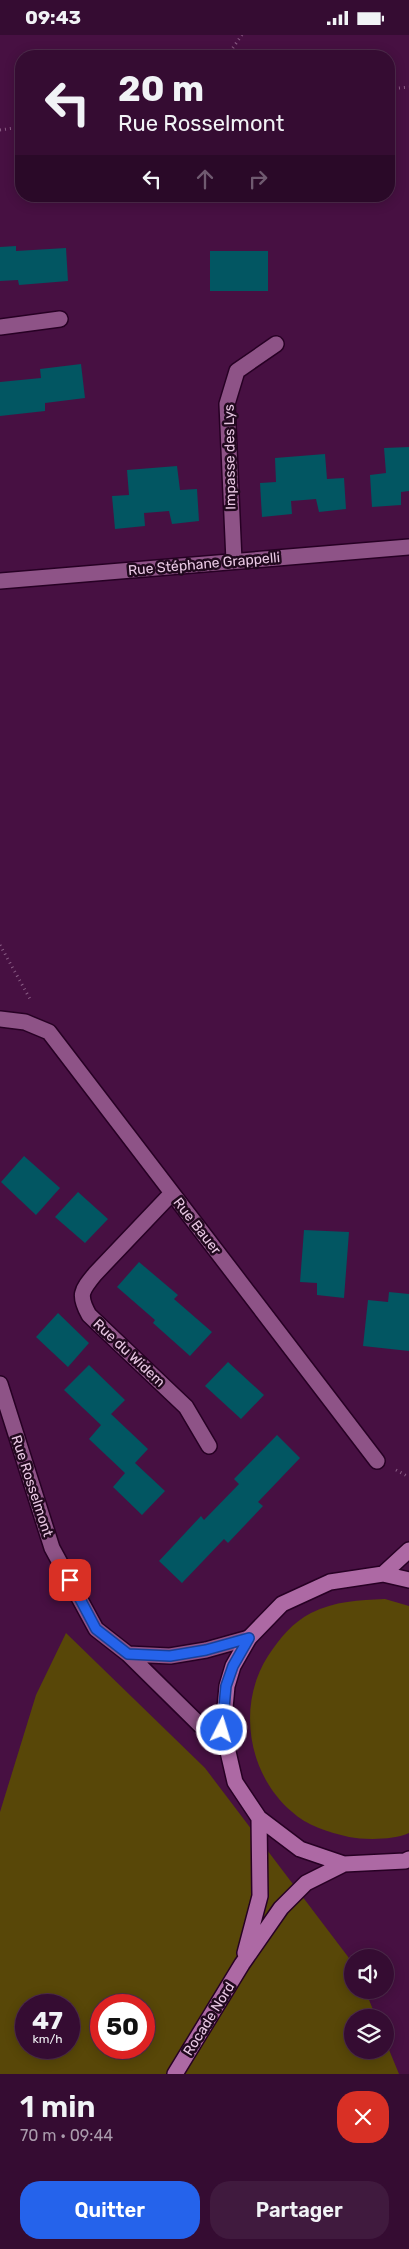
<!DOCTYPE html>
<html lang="fr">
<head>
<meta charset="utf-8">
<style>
  :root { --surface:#350c32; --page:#401a3e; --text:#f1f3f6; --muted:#aa9bac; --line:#4f2c4d; --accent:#2563eb }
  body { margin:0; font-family:Rubik,sans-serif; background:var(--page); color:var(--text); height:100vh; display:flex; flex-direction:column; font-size:19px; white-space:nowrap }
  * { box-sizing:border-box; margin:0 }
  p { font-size:16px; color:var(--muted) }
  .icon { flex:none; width:28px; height:28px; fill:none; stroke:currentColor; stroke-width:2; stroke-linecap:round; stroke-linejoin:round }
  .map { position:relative; height:2039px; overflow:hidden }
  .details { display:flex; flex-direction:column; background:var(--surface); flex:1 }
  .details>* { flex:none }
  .guide { position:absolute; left:15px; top:15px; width:380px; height:152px; border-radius:20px; box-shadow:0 2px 12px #0003,0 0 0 1px var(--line); background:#350c32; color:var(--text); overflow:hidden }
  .buttons { position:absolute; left:344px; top:1914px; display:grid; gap:10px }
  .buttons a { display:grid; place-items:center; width:50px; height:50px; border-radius:50%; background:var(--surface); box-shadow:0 2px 12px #0003,0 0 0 1px var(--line); font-size:25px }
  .speed { position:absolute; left:15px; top:1959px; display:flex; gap:10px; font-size:25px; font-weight:700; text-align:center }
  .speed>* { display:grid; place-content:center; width:65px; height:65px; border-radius:50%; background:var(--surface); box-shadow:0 2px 12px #0003,0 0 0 1px var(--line); line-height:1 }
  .speed small { font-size:12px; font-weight:400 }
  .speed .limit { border:8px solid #d22; background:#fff; color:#111 }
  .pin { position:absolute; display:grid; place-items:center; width:42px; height:42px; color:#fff; margin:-21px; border-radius:10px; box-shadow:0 2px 8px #0006 }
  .me { position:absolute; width:55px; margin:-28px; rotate:5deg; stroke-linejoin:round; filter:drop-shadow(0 0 4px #0008) }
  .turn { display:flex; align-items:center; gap:18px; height:105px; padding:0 20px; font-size:22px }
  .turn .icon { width:65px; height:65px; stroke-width:2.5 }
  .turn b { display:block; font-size:35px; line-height:42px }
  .lanes { display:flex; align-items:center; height:48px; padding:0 20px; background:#0003; justify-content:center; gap:25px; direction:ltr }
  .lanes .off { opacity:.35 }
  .round { display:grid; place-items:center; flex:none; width:52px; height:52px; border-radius:20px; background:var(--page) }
  .summary { display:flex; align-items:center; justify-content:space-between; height:85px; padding:0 20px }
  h1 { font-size:30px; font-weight:600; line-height:38px }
  .cta { display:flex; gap:10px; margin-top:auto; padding:10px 20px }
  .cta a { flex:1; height:58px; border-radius:20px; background:var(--accent); color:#fff; font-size:20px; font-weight:600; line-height:58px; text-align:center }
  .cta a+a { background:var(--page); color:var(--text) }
  .status { display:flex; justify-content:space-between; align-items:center; height:35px; padding:0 25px; background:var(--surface); direction:ltr }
  .status svg { height:14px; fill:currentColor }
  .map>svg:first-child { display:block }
</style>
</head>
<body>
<div class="status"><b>09:43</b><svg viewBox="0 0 49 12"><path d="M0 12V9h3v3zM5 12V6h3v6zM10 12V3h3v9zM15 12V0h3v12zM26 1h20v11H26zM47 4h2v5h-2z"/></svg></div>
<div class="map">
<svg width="409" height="2039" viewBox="0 0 409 2039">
  <rect width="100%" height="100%" fill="#471042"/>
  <path fill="#584708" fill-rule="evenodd" d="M385,1564L409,1571V1798C394,1805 365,1805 349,1802C328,1797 307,1791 291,1776C247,1738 237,1669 268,1621C279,1604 293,1587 311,1578C335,1566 359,1565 385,1564Z
    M66,1598L205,1733L352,1927V1955H365L376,1982H352V2015H385V2005L399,2039H0V1777L36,1660ZM26,1970H69V2012H26ZM101,1970H144V2012H101Z"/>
  <path fill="#025662" d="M16,211V216L66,213L68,246L19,250L18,245L0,246V212Z
    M210,216H268V256H210Z
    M81,329L85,363L45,368V376L0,381V347L41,343L40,334Z
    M409,412V456L401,457V470L372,472L370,440L386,438L384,413Z
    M325,419L327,444L344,443L346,474L319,477L316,464L304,465L291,466L292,479L262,482L260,448L276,447L275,423Z
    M177,431L180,455L197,454L199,486L172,489L169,476L157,477L144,478L145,491L115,494L112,461L129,460L127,435Z
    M24,1121L60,1153L36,1180L1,1147Z
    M78,1157L108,1184L85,1208L55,1182Z
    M304,1195L349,1197L344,1263L317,1260V1248L300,1247Z
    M139,1227L178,1260L174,1264L212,1297L190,1321L153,1288L155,1285L117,1252Z
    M389,1257L409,1259V1316L363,1311L368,1265L388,1267Z
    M58,1278L89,1308L68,1332L36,1302Z
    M228,1327L264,1360L241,1384L205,1351Z
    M89,1330L125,1365L111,1379L148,1414L135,1428L165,1456L142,1480L113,1452L125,1438L89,1404L101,1390L64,1355Z
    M277,1400L300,1423L258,1467L263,1471L228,1508L224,1504L182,1548L159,1526L201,1481L204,1485L239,1449L234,1444Z"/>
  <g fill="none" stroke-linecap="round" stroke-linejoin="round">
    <g stroke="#270024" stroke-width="18">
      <path id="minor" d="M0,292L60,284
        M234,526L227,369L237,336L276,309
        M0,546L409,512
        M0,984L25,987L49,997L377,1426
        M172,1158L95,1239C81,1256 78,1260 89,1280L186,1372L209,1411
        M0,1349L52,1513L96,1594L128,1619L200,1690L227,1712
        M128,1619L170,1621L206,1615L249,1603"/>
    </g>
    <g stroke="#270024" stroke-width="18">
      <path id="major" d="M383,1539L409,1515
        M409,1545L383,1539L330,1547L282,1569L249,1603L233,1631L227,1651L223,1695L235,1747L259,1783L300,1814L344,1829L405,1826L409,1824
        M245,1918L260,1861L259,1783
        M175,2039L242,1929L281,1873L306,1848L344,1829"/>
    </g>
    <path stroke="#8a5d85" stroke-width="3" stroke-dasharray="1 4" stroke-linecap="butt" d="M227,21L242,0
      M389,54L409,52
      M0,95L21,92
      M0,910L30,964
      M396,1435L409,1442"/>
    <use href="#minor" stroke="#8e5387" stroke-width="15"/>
    <use href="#major" stroke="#ad69a4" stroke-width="15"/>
  </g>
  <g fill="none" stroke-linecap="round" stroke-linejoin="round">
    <g stroke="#184099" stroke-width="12">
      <path id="route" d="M70,1545L96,1594L128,1619L170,1621L206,1615L249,1603L233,1631L226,1651L222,1695"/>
    </g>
    <use href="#route" stroke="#2563eb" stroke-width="9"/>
  </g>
  <g text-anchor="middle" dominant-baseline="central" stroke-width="5" stroke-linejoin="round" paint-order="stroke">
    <g font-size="14" fill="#e9c8e4" stroke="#21091e">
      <text transform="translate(230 422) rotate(-91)">Impasse des Lys</text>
      <text transform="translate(204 529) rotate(-5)">Rue Stéphane Grappelli</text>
      <text transform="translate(197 1191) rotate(52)">Rue Bauer</text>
      <text transform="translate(129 1318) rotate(43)">Rue du Widem</text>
      <text transform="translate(32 1451) rotate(72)">Rue Rosselmont</text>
      <text transform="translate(209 1984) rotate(-58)">Rocade Nord</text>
    </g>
  </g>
</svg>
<div class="buttons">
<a><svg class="icon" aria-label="sound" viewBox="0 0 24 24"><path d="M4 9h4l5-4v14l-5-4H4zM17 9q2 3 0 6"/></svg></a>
<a><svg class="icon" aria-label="layers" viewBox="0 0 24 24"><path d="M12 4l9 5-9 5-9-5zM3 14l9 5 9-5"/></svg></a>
</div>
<div class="speed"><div>47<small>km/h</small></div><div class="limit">50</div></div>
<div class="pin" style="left:70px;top:1545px;background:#d93025"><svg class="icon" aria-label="arrive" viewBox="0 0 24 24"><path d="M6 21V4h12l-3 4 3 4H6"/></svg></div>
<svg class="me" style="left:222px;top:1695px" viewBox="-20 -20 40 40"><circle r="17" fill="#2563eb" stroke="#fff" stroke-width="3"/><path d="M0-11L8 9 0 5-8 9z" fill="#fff"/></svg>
<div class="guide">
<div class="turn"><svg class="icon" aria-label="left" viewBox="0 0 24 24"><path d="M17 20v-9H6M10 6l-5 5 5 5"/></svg><div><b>20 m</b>Rue Rosselmont</div></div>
<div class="lanes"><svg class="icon" aria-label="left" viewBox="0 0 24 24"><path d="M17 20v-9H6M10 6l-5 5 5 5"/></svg><svg class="icon off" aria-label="ahead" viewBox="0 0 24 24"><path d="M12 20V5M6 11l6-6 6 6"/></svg><svg class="icon off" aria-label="right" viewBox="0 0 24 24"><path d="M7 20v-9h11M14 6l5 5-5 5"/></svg></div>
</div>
</div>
<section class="details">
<div class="summary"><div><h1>1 min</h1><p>70 m · 09:44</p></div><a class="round" style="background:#d93025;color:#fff"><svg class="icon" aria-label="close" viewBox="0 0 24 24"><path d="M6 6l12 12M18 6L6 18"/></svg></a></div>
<div class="cta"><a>Quitter</a><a>Partager</a></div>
</section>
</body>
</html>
